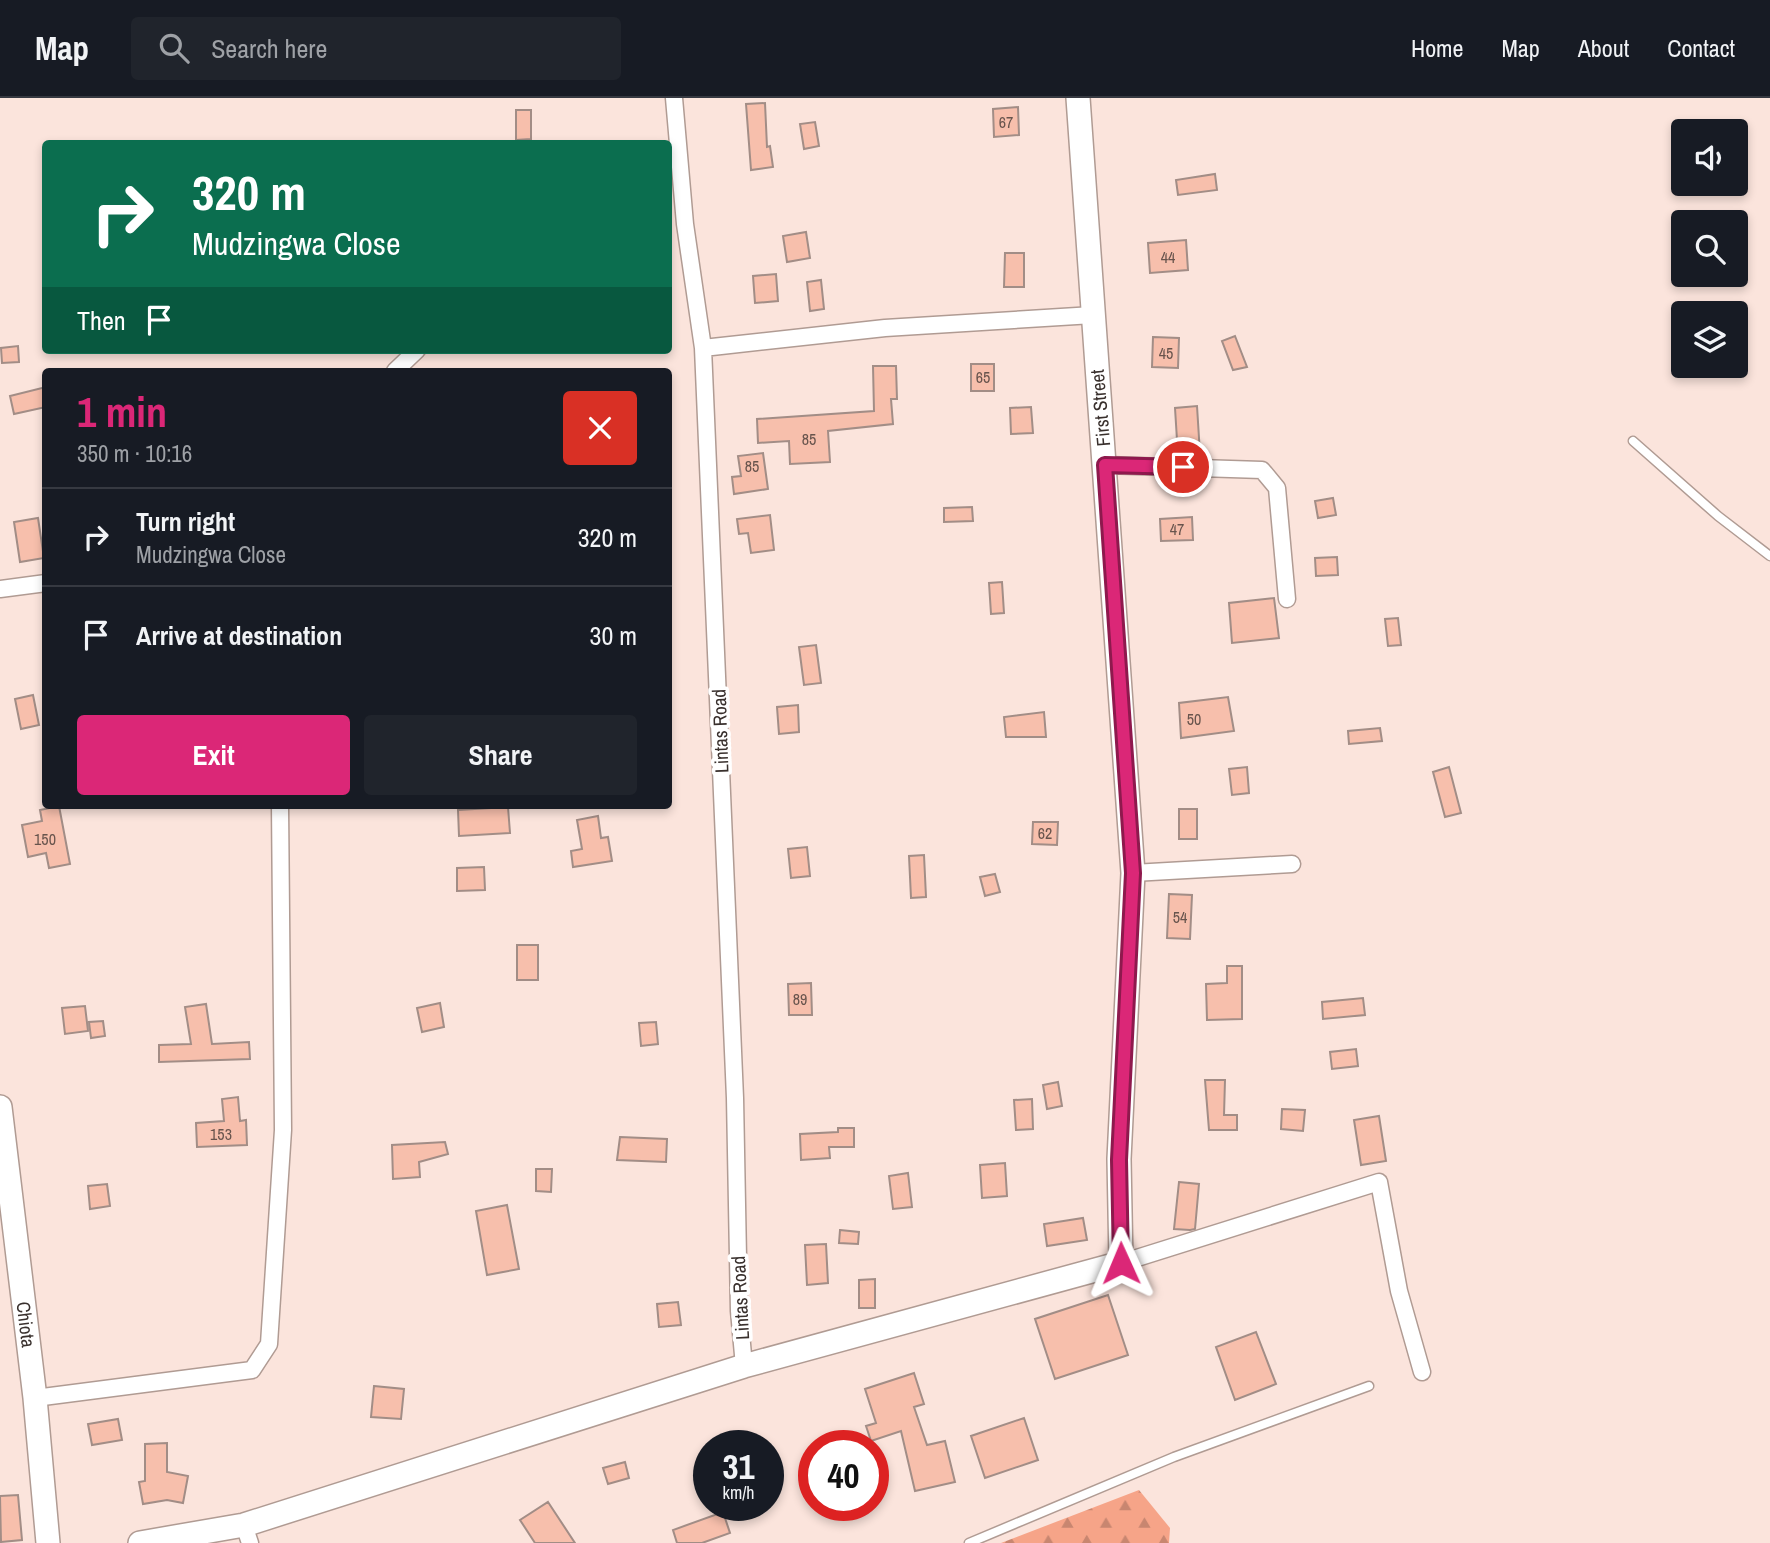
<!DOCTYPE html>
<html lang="en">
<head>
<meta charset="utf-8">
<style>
  :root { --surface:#171b24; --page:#20242c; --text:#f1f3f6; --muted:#9ea1a6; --line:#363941; --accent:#db2777 }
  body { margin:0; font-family:"Archivo Narrow",sans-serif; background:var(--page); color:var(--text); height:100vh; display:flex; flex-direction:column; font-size:26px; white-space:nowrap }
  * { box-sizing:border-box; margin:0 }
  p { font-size:23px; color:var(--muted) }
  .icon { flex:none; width:38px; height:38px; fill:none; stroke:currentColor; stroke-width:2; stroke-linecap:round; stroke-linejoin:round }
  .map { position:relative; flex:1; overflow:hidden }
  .sheet { position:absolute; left:42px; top:270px; width:630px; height:441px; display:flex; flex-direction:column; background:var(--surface); border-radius:7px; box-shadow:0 4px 10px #0003 }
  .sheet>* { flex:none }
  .banner { position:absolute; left:42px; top:42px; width:630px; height:214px; border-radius:7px; box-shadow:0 4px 10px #0003; background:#0b6e4f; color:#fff; overflow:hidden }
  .controls { position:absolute; left:1671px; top:21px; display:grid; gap:14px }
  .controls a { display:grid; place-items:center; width:77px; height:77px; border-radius:7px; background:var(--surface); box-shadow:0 4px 10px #0003; font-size:35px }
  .speed { position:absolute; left:693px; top:1332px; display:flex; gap:14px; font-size:35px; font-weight:700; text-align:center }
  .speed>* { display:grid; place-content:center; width:91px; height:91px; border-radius:50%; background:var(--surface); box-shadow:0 4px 10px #0003; line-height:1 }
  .speed small { font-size:18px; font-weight:400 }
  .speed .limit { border:10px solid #d22; background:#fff; color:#111 }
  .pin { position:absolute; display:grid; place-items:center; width:60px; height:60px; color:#fff; margin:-30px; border:4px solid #fff; border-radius:50%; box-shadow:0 2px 7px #0007 }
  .me { position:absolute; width:77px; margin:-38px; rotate:359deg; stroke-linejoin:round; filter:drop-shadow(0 0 5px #0008) }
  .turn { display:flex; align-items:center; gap:24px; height:147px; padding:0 35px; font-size:32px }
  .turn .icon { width:91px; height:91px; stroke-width:2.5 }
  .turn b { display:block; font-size:49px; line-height:60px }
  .then { display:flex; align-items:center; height:66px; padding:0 35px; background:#0003; gap:14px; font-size:26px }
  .round { display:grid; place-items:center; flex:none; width:74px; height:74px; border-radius:7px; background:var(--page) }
  .headline { display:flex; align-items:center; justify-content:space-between; height:119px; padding:0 35px }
  h1 { font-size:42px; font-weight:700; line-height:52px; color:var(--accent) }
  .cta { display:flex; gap:14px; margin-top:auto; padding:14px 35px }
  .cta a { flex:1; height:80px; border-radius:7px; background:var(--accent); color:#fff; font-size:28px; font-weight:700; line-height:80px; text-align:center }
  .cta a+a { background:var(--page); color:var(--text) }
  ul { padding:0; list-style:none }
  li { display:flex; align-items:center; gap:21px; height:98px; padding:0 35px; border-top:2px solid var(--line) }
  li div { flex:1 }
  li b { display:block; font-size:26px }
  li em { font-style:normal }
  header { display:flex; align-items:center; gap:42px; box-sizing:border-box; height:98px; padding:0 35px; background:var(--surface); border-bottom:2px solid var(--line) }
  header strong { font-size:33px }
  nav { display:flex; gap:38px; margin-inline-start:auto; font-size:24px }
  .search { width:490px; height:63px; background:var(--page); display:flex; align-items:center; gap:18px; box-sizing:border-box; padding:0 24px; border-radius:7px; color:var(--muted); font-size:26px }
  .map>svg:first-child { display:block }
</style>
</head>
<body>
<header>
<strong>Map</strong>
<div class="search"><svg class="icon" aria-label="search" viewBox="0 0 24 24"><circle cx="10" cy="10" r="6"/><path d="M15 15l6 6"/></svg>Search here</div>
<nav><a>Home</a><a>Map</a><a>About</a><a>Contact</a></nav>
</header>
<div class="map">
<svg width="1770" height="1445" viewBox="0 0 1770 1445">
  <defs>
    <pattern id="forest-firs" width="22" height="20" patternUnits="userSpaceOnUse" patternTransform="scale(1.75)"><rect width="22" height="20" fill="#f6a488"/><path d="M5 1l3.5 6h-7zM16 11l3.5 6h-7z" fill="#c88670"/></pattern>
  </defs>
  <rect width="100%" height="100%" fill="#fbe4dc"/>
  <path fill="url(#forest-firs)" d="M1139,1392L1170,1430L1169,1445H1001Z"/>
  <path fill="#f7bfac" stroke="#a28d86" stroke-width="2" d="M765,5L767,49L770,48L773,69L751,72L746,6Z
    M1018,9L1019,37L994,39L993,11Z
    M516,12H531V41L516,42Z
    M815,24L819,48L804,51L800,26Z
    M1215,76L1217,92L1178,97L1176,82Z
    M806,134L810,160L787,164L783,138Z
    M1186,142L1188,172L1150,175L1148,145Z
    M1005,155H1024V189H1004Z
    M776,176L778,203L755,205L753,178Z
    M821,182L824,211L810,213L807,184Z
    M1235,238L1247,269L1233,272L1222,243Z
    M1153,239L1179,240L1178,270L1152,269Z
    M18,248L19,264L2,265L1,250Z
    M971,266H994V293H971Z
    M873,268H896L897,301H891L893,326L828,333L830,364L790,366L789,343L758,345L757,321L874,313Z
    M46,289V309L14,316L10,298Z
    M1197,308L1200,356L1178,358L1175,310Z
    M1031,309L1033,335L1011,336L1010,310Z
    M763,355L768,391L734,396L732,379L741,378L738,358Z
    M1333,400L1336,417L1318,420L1315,403Z
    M972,409L973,423L944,424V410Z
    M770,417L774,452L751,455L748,435L739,436L737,421Z
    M1192,419L1193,442L1161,443L1160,421Z
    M38,420L44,460L20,464L14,424Z
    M1337,459L1338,477L1316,478L1315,460Z
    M1002,484L1004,515L991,516L989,485Z
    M1274,500L1279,540L1232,545L1229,505Z
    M1398,520L1401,547L1388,548L1385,521Z
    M816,547L821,585L804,587L799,549Z
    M33,597L39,627L21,631L15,601Z
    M1228,599L1234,633L1181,640L1179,605Z
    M798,607L799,634L779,636L777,609Z
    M1044,614L1046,639H1006L1004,619Z
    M1380,630L1382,643L1349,646L1348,633Z
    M1247,669L1249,695L1232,697L1229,671Z
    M1449,669L1461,715L1445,719L1433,674Z
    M59,708L70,766L49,770L46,755L28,759L22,727L42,723L40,712Z
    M508,709L510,735L459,738L458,712Z
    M1179,711H1197V741H1179Z
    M598,718L601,740L608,739L612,763L573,769L571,753L582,751L577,722Z
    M1033,724H1058L1057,747L1032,746Z
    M807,749L810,778L791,780L788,751Z
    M924,757L926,799L911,800L909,758Z
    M484,769L485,792L457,793V770Z
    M995,776L1000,794L985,798L980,779Z
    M1169,796L1192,797L1190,841L1167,840Z
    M517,847H538V882H517Z
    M1227,868H1242V921L1207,922L1206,886L1227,885Z
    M811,885L812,917H789L788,886Z
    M1363,900L1365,917L1323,921L1322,904Z
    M440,905L444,929L422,934L417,910Z
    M206,906L212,946L249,944L250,961L159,964V947L191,946L185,909Z
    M85,908L88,933L65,936L62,910Z
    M103,923L105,938L91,940L89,924Z
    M656,924L658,946L641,948L639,925Z
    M1356,951L1358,968L1332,971L1330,954Z
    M1205,982H1225L1224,1017H1237V1032H1209Z
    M1058,984L1062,1008L1047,1011L1043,987Z
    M238,999L240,1023L246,1022L247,1047L197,1049L196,1025L224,1023L222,1001Z
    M1032,1001L1033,1031L1016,1032L1014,1002Z
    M1282,1011L1305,1012L1303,1033L1281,1031Z
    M1379,1018L1386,1063L1361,1067L1354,1022Z
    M838,1030H854V1049H829L830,1060L801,1062L800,1036L838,1034Z
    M620,1039L667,1041L666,1064L617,1062Z
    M445,1044L448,1056L419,1064L420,1079L393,1081L392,1047Z
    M1005,1065L1007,1098L982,1100L980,1067Z
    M536,1071H552L551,1094L536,1093Z
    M908,1075L912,1109L893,1111L889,1078Z
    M1179,1084L1199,1086L1195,1131L1190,1132L1174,1131Z
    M107,1086L110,1108L90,1111L88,1088Z
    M507,1107L519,1171L487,1177L476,1113Z
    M1083,1120L1087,1142L1047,1148L1044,1126Z
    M840,1132L859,1134L858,1146L839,1145Z
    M826,1146L828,1185L807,1187L805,1147Z
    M875,1181V1210H859V1182Z
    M1108,1197L1128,1257L1055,1281L1035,1221Z
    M678,1204L681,1227L659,1229L657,1206Z
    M1256,1234L1276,1286L1235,1302L1216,1249Z
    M914,1275L924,1306L914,1309L927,1347L945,1343L955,1384L915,1393L901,1333L871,1343L866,1328L876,1325L865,1291Z
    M374,1288L404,1291L401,1321L371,1319Z
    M1024,1320L1038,1362L985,1380L971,1338Z
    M118,1321L122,1342L92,1347L88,1326Z
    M167,1345V1374L188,1378L183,1405L167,1402L143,1406L139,1384L145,1383V1346Z
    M625,1364L629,1380L608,1386L603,1370Z
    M18,1397L22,1442L1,1444L0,1398Z
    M548,1404L575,1445H535L520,1422Z
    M723,1414L730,1435L702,1445H677L673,1432Z"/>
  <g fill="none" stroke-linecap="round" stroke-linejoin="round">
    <g stroke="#b09b93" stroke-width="11">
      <path id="lane" d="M1633,343L1718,418L1770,458
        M969,1445L1174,1359L1369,1288"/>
    </g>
    <g stroke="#b09b93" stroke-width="19">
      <path id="street" d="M674,0L685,126L703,250L735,1000L739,1213L744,1268
        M703,250L885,230L1093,217
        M395,273L417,252
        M1105,367L1262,372L1277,390L1287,501
        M0,491L46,485
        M1133,775L1292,766
        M1121,1165L1379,1084L1399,1193L1422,1274
        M35,1300L252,1272L269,1246L283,1032L280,707
        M244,1427L250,1445"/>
    </g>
    <g stroke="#b09b93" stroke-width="26">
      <g id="secondary">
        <path id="s1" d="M0,1009L35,1300L48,1445"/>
        <path d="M140,1445L244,1427L744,1268L1121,1165L1119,1061L1133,775L1078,0"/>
      </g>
    </g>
    <use href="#lane" stroke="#fff" stroke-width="8"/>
    <use href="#street" stroke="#fff" stroke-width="16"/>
    <use href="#secondary" stroke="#fff" stroke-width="23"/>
  </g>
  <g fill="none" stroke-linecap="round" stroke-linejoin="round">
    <g stroke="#8e194d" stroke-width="18">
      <path id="route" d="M1121,1165L1119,1062L1133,775L1105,367L1183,369"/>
    </g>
    <use href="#route" stroke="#db2777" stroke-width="12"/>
  </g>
  <g text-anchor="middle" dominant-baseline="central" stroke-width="7" stroke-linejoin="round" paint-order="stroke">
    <g font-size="16" fill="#68544d">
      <text x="1006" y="24">67</text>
      <text x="1168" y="159">44</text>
      <text x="1166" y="255">45</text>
      <text x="983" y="279">65</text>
      <text x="809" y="341">85</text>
      <text x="752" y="368">85</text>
      <text x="1177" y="431">47</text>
      <text x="1194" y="621">50</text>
      <text x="1045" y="735">62</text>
      <text x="45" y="741">150</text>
      <text x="1180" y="819">54</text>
      <text x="800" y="901">89</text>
      <text x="221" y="1036">153</text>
    </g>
    <g font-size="19" fill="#39302d" stroke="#fff">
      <text transform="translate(1100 310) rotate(-95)">First Street</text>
      <text transform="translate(720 633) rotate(-92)">Lintas Road</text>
      <text transform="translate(740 1200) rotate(-93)">Lintas Road</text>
      <text stroke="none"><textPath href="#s1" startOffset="219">Chiota</textPath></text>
    </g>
  </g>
</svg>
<div class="controls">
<a><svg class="icon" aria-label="sound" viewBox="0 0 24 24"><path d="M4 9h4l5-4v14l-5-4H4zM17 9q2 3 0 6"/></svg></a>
<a><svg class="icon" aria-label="search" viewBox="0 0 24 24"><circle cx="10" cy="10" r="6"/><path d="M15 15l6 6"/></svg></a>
<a><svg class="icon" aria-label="layers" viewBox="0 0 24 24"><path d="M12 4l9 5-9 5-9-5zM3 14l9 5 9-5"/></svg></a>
</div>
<div class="speed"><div>31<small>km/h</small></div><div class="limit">40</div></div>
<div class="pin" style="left:1183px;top:369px;background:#d93025"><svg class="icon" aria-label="arrive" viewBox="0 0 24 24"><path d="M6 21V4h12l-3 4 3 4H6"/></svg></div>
<svg class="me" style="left:1121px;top:1165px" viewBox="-20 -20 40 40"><path d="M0-17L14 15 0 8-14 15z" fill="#db2777" stroke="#fff" stroke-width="4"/></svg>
<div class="banner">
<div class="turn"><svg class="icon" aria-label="right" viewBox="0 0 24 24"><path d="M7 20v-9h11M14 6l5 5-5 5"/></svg><div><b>320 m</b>Mudzingwa Close</div></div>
<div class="then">Then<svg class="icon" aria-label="arrive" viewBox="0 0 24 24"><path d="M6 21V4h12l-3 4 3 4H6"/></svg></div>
</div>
<section class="sheet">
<div class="headline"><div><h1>1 min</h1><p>350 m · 10:16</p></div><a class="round" style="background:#d93025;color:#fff"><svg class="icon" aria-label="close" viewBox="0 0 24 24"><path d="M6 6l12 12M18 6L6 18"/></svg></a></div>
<ul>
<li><svg class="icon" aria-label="right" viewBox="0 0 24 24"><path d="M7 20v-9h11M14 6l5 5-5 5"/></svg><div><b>Turn right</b><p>Mudzingwa Close</p></div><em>320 m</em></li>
<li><svg class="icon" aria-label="arrive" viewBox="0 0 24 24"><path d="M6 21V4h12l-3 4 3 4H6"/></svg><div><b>Arrive at destination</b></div><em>30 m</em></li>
</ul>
<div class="cta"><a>Exit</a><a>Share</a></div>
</section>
</div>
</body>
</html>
